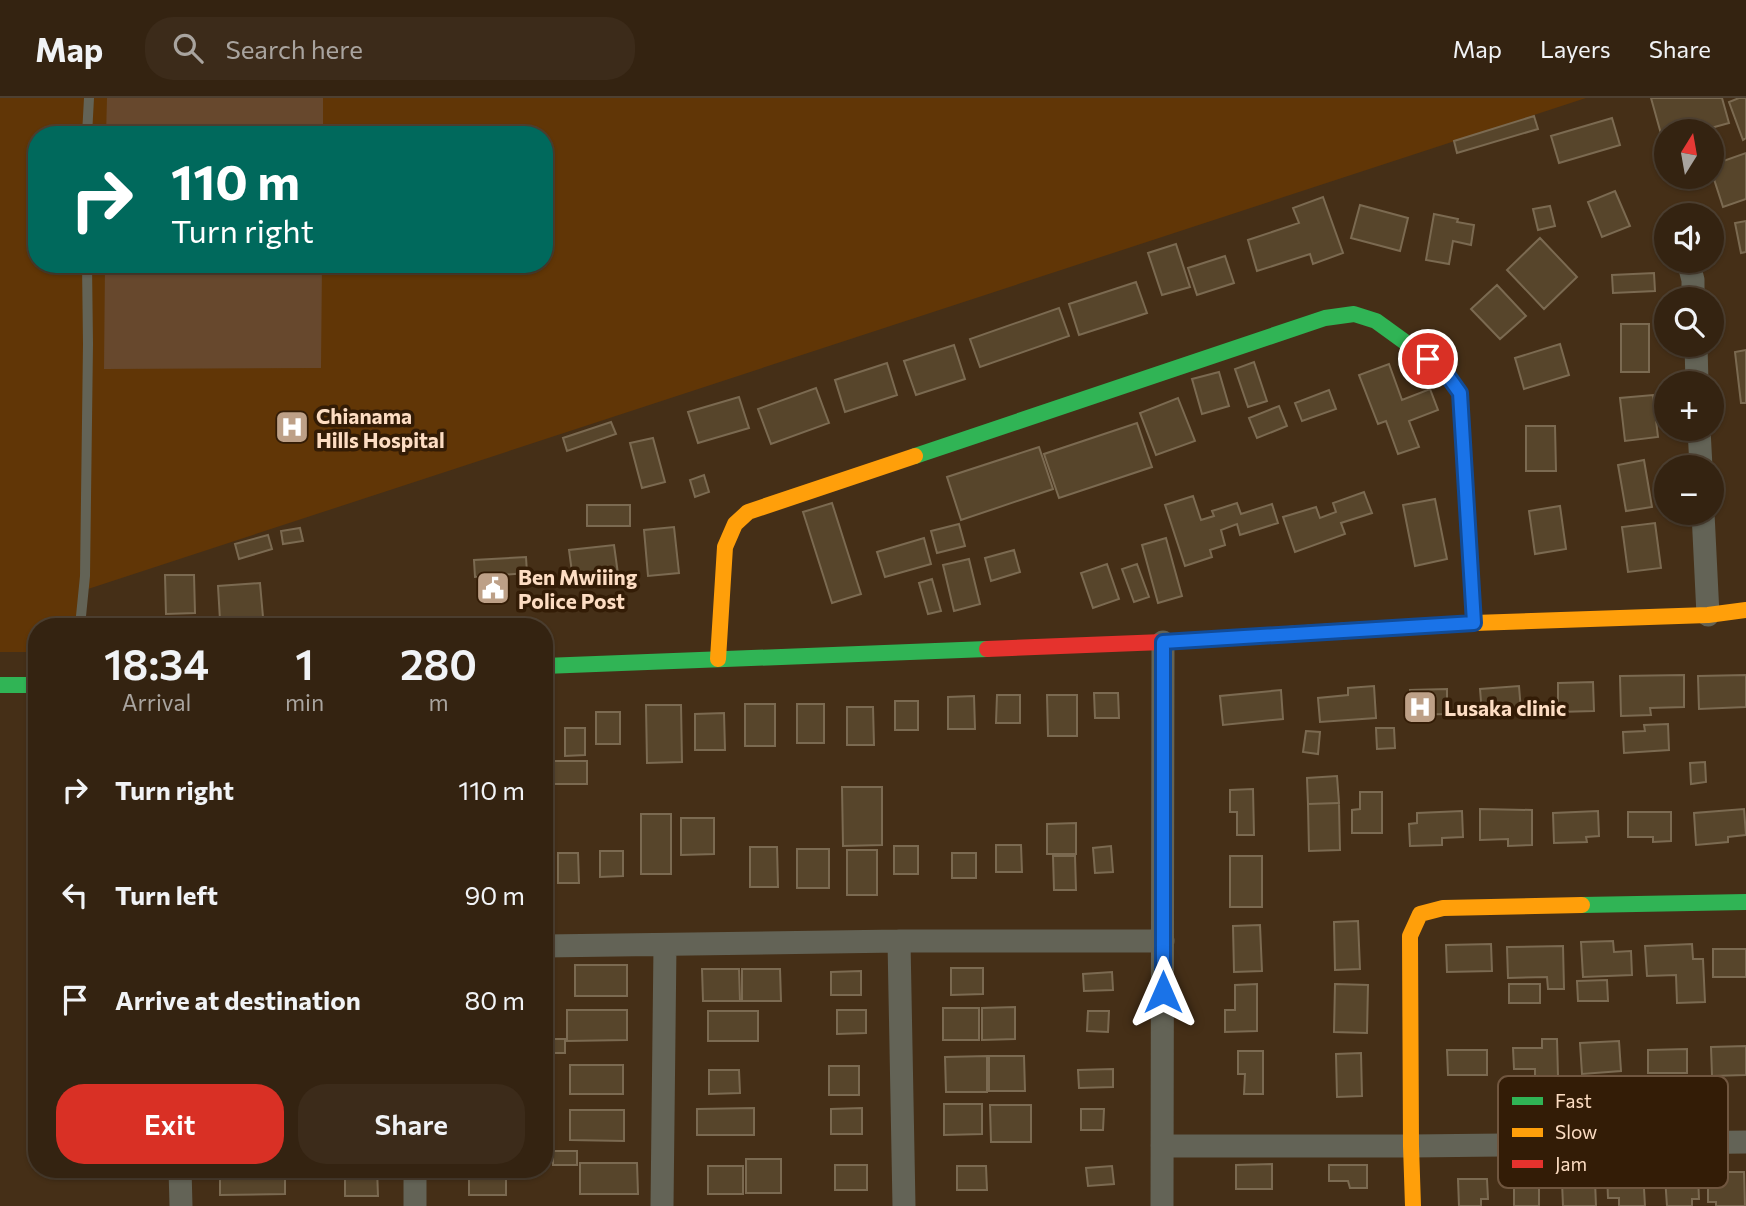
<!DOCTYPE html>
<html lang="en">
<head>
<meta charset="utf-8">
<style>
  :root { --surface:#342311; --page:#3c2b1a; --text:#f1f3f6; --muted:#a9a49f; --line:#4e4031; --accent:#d93025 }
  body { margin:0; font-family:Commissioner,sans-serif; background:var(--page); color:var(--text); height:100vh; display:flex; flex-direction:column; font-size:26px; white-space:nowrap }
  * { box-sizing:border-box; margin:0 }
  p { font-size:23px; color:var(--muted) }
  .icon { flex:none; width:38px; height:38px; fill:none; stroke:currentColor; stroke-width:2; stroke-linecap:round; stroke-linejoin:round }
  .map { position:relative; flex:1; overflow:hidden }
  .details { position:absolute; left:28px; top:520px; width:525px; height:560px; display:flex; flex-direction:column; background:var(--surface); border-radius:28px; box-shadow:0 2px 5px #0004,0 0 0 2px var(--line) }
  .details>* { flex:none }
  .guide { position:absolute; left:28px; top:28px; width:525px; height:147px; border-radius:28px; box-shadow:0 2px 5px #0004,0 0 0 2px var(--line); background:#00695c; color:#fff; overflow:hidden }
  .needle { width:46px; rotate:11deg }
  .fabs { position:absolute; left:1654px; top:21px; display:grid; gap:14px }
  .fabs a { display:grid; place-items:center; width:70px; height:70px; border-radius:50%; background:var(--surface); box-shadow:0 2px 5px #0004,0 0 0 2px var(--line); font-size:35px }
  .pin { position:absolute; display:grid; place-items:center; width:60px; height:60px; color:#fff; margin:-30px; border:4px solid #fff; border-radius:50%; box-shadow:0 2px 7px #0007 }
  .me { position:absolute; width:77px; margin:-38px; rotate:0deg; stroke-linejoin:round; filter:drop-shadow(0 0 5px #0008) }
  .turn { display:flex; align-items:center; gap:24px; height:147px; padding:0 28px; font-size:32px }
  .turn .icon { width:91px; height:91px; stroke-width:2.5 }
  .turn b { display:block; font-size:49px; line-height:60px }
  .eta { display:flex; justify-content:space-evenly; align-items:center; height:119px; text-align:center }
  .eta b { font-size:42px; font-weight:600; line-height:49px }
  .cta { display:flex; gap:14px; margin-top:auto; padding:14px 28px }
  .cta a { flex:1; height:80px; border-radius:28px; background:var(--accent); color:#fff; font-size:28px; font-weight:600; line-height:80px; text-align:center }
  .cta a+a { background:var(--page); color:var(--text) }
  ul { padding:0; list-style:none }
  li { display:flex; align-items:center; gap:21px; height:105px; padding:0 28px }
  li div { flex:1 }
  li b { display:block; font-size:26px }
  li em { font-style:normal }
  header { display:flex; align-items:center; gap:42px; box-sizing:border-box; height:98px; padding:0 35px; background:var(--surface); border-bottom:2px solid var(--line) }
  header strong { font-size:33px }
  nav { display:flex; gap:38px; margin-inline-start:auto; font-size:24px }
  .search { width:490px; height:63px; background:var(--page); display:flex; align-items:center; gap:18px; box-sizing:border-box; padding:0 24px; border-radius:28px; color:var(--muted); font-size:26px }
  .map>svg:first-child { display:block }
</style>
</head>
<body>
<header>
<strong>Map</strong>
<div class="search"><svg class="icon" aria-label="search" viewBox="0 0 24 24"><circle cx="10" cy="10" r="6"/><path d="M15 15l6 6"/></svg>Search here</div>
<nav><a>Map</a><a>Layers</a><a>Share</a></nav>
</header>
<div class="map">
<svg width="1746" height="1108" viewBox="0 0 1746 1108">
  <rect width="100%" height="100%" fill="#452f17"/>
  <path fill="#613606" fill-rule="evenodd" d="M0,0H1586L88,491L80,528H37V554H0ZM37,37H544V166H37Z"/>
  <path fill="#67482d" d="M107,0H323V37H106Z
    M105,166H322L321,270L104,271Z"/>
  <path fill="#57452b" stroke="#7b6a51" stroke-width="2" d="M1651,0H1722L1729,25L1700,33H1666V42L1663,43Z
    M1739,0H1746V40L1743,42L1729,4Z
    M1534,18L1538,31L1457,55L1454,43Z
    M1612,20L1620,47L1559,65L1551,38Z
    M1746,55V101L1723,109L1712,75V67Z
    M1615,93L1630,128L1602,139L1588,104Z
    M1323,99L1343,155L1313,166L1310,156L1257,173L1248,142L1299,125L1293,110Z
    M1360,107L1408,120L1400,153L1351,140Z
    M1550,108L1555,128L1538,132L1533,111Z
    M1434,116L1458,121L1457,124L1474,127L1471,147L1453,143L1449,166L1426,162Z
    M1746,123V154L1741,155L1735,125Z
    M1540,140L1577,179L1544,211L1507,172Z
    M1176,146L1190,189L1162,197L1148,155Z
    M1225,158L1234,185L1197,197L1188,170Z
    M1654,175L1655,193L1613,195L1612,177Z
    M1136,184L1147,215L1079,237L1069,206Z
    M1497,187L1526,218L1500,241L1471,211Z
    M1059,210L1069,238L980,269L970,241Z
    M1621,226H1649V274H1621Z
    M1560,246L1569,277L1524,291L1515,260Z
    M954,247L965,281L916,297L904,263Z
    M1746,252V305H1741L1735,254Z
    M1254,264L1267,303L1248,309L1235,271Z
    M887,265L897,297L845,314L835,282Z
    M1389,266L1402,302L1430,291L1438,312L1409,323L1419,349L1398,356L1386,323L1378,326L1359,277Z
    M1219,274L1229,308L1202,316L1192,281Z
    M816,290L829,325L771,346L758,311Z
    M1329,292L1336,311L1302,323L1295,305Z
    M1653,297L1658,339L1625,343L1620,300Z
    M739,299L749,330L698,345L688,314Z
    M1178,300L1195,343L1156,357L1140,315Z
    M1279,308L1287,328L1257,340L1249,320Z
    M611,324L616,336L567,353L563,340Z
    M1137,325L1152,369L1059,400L1044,356Z
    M1526,328H1555L1556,373H1526Z
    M653,340L665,384L642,390L630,345Z
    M1039,349L1053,391L961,422L947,379Z
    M1644,362L1652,409L1626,413L1618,367Z
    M704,377L709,394L695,399L690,382Z
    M1364,394L1372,415L1341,425L1345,436L1295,454L1283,419L1316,409L1320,420L1336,414L1333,405Z
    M1193,398L1201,422L1214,418L1212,413L1237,405L1241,416L1272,406L1278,425L1240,437L1237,426L1221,432L1225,447L1210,452L1212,459L1185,468L1165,407Z
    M1435,401L1447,461L1415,468L1403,407Z
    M832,405L861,496L832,505L803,414Z
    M587,407H630V428H587Z
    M1560,408L1566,451L1535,456L1529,413Z
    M1655,425L1661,470L1628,474L1622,429Z
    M959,426L965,448L937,455L931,433Z
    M674,429L679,475L648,478L644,432Z
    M300,430L303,443L283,446L281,433Z
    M268,437L272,451L239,461L235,446Z
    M924,440L931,466L885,479L877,454Z
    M1166,440L1182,498L1158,505L1142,447Z
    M614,447L618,476L573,482L569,452Z
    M1014,452L1020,474L991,483L985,460Z
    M526,459L527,475L475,479L474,462Z
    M969,461L980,506L954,513L943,467Z
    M1107,466L1119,501L1093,510L1081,475Z
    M1137,466L1149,499L1134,504L1122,471Z
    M165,477H194L195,515L166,516Z
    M932,481L941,513L928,516L919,485Z
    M260,485L263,519L220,522L218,488Z
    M1684,577V609L1650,610L1651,617L1621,618L1620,578Z
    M1746,577V609L1699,611L1698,578Z
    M1593,584L1594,613L1558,614V585Z
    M1374,588L1376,620L1320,624L1318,600L1348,597V590Z
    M1519,588L1521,613L1482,616L1480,591Z
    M1447,591V616L1410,617V592Z
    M1281,592L1283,621L1223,627L1220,598Z
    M1094,595H1118L1119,620H1095Z
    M997,597H1020V625H996Z
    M1047,597H1077V638H1048Z
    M974,598L975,631H948V599Z
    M895,603H918V632H895Z
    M745,606H775V648H745Z
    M797,606H824V645H797Z
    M646,607H681L682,664L647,665Z
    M544,609H553V626H544Z
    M847,609H873L874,647H847Z
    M596,614H620V646H596Z
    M724,615L725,652H695V616Z
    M1668,626L1669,652L1624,655L1623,634L1645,633L1644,627Z
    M565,630H585V657L565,658Z
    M1376,630H1394L1395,650L1377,651Z
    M1306,633L1320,634L1318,656L1303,654Z
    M546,663H587V686H546Z
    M1705,664L1706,684L1691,686L1690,665Z
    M1337,678L1339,705L1308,706L1307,680Z
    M842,689H882V747L843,748Z
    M1253,691L1254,737H1237V714H1230V692Z
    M1360,694H1382V735H1352V712L1360,711Z
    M1339,705L1340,752L1309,753L1308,706Z
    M1480,711L1532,712V747L1508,748V741L1480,742Z
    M1744,711L1746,737L1728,739V744L1696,747L1694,715Z
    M1462,713L1463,739L1442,740V747L1410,748L1409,726L1417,725V715Z
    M1598,713L1599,738L1586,739L1587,744L1554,745L1553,715Z
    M1628,714H1671V743L1653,744V739H1628Z
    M641,716H671V776H641Z
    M681,720H714V756L681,757Z
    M1076,725V756H1047V726Z
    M996,747H1021L1022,774H996Z
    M894,748H918V776H894Z
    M1111,748L1113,774L1095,775L1093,750Z
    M750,749H777L778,789H750Z
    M797,751H829V790H797Z
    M847,752H877V797H847Z
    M600,753H623V778L600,779Z
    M558,755H578L579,785H558Z
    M952,755H976V780H952Z
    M1053,758H1075L1076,792H1054Z
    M1230,758H1262V809H1230Z
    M1358,823L1360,871L1335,872L1334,824Z
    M1260,827L1262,873L1234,874L1233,828Z
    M1613,843L1614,854L1631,853L1632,877L1583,879L1581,844Z
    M1491,846L1492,873L1447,874L1446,847Z
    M1692,846L1693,861H1703L1705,904L1677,905L1676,877L1647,878L1645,848Z
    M1563,848L1564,891H1548L1547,879L1508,880L1507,849Z
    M1713,851H1746V879H1713Z
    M575,867H627V898H575Z
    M951,870H983V896L951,897Z
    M702,871H739L740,903H703Z
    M742,871H780L781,903H742Z
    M861,873V897H831V874Z
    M1112,874L1113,892L1084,893L1083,876Z
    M1607,882L1608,903H1578L1577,883Z
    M1257,886V933L1225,934V912H1235V887Z
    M1335,886L1368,887L1367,935L1334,934Z
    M1509,886H1540V905H1509Z
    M1015,909V941L982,942V910Z
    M943,910H979V942H943Z
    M567,912H627V942L567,943Z
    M837,912H866V935L837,936Z
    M708,913H758V943H708Z
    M1088,913H1109L1108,934L1087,933Z
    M545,941H565V955H545Z
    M1542,941H1557L1558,978H1535V971H1514L1513,950H1542Z
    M1619,943L1621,973L1582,976L1580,945Z
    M1746,948V977L1712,978L1711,949Z
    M1687,951V975H1648V952Z
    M1447,952H1487V977H1448Z
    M1238,953H1263V996H1244L1245,976H1238Z
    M1361,955L1362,998L1337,999L1336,956Z
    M987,958V994H946L945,959Z
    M989,958H1024L1025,993H989Z
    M570,967H623V996H570Z
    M829,968H859V997H829Z
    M1113,971V989L1079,990L1078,972Z
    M709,972H739L740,995L709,996Z
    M944,1006H982V1036L944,1037Z
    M990,1007H1031V1044H991Z
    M754,1010V1037H697V1011Z
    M862,1010V1036H831V1011Z
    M1081,1011H1104L1103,1032H1081Z
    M570,1012H624V1043L570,1042Z
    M553,1053H577V1067H553Z
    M746,1061H781V1095H746Z
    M580,1065H637L638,1096H580Z
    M1272,1066V1091H1236V1067Z
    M835,1067H867V1092H835Z
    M1329,1067H1367V1090H1350L1348,1083H1329Z
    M708,1068H743V1096H708Z
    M957,1068H986L987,1092H957Z
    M1112,1068L1114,1086L1088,1088L1086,1070Z
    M220,1071H285V1096L220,1097Z
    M345,1071H377L378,1098H345Z
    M469,1071H506V1097H469Z
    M1643,1073L1645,1108H1619V1100H1608L1607,1075Z
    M1716,1074H1744L1745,1108H1716V1104H1708V1087H1716Z
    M1698,1078L1699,1101H1692V1108H1667L1665,1079Z
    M1458,1081H1487L1488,1101H1481V1108H1459Z
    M1514,1083H1539V1108H1514Z
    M1595,1083L1596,1108H1563L1562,1084Z"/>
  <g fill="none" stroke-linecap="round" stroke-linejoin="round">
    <path stroke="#636356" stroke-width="10" d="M87,37L89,0
      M80,528L85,478L88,246L87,166"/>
    <path stroke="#636356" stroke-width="23" d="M1688,163L1693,182V201
      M1696,247L1697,285
      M1699,331L1701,369
      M1703,415L1708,517
      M899,843L904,1108
      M544,848L899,843H1163
      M1162,1048H1411L1746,1044
      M180,1071L181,1108
      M415,1071V1108
      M662,1108L665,847
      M1162,1108L1163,544"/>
    <path stroke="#30b455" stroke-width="16" d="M915,358L1325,220L1354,216L1376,223L1445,273L1460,295L1465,374
      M544,568L987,551
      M0,587H37
      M1582,807L1746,804"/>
    <path stroke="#ff9f0a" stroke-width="16" d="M1289,536L1474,525L1708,517L1746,512
      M718,561L725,449L735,426L748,414L915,358
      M1413,1108L1411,1048L1410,838L1420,816L1443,810L1582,807"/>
    <path stroke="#e5322d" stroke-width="16" d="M1465,374L1474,525
      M987,551L1163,544L1289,536"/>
  </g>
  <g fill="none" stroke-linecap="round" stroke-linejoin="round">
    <g stroke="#114b97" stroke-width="18">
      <path id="route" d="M1163,894V544L1474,525L1460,295L1445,274L1428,261"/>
    </g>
    <use href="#route" stroke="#1a73e8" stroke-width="12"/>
  </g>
  <defs>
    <g id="hospital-square" transform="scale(1.75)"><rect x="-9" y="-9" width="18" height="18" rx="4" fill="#bda087" stroke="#331c06"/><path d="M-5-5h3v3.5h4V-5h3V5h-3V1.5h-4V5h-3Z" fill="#fff"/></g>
    <g id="civic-square" transform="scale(1.75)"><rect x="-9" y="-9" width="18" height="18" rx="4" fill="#bda087" stroke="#331c06"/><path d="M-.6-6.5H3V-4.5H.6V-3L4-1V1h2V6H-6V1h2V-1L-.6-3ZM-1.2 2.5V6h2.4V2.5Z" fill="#fff"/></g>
  </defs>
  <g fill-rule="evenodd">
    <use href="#hospital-square" x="292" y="329"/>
    <use href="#civic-square" x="493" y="490"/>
    <use href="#hospital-square" x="1420" y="609"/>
  </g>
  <g text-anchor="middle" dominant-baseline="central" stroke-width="7" stroke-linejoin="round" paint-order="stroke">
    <g font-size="21" font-weight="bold" fill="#fdddc3" stroke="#331c06" text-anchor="start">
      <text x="316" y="317">Chianama<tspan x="316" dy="24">Hills Hospital</tspan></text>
      <text x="518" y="478">Ben Mwiiing<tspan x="518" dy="24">Police Post</tspan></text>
      <text x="1444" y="609">Lusaka clinic</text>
    </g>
  </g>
  <rect x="1498" y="978" width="230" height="112" rx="10" fill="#331c06" stroke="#70563f" stroke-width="2"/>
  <rect x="1512" y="999" width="31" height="8" fill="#30b455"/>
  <rect x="1512" y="1030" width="31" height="9" fill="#ff9f0a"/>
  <rect x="1512" y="1062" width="31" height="8" fill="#e5322d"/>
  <g font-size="19" fill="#fdddc3">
    <text x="1555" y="1010">Fast</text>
    <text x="1555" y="1041">Slow</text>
    <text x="1555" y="1073">Jam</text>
  </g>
</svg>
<div class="fabs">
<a><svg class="needle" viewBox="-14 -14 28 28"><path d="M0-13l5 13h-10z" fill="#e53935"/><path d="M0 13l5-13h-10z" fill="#a9a49f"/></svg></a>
<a><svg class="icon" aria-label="sound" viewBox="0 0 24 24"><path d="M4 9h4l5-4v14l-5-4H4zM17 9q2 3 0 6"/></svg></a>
<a><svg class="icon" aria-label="search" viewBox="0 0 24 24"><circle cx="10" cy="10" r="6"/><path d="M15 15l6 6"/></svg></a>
<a>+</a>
<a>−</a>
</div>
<div class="pin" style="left:1428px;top:261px;background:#d93025"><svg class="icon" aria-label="arrive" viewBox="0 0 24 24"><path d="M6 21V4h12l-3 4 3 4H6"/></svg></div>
<svg class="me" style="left:1163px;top:894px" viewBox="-20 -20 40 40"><path d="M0-17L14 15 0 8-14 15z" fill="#1a73e8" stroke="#fff" stroke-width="4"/></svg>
<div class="guide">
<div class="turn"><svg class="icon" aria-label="right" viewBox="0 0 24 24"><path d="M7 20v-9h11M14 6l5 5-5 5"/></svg><div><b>110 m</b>Turn right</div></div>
</div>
<section class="details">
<div class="eta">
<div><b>18:34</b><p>Arrival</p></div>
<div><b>1</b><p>min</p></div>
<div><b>280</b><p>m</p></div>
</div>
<ul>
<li><svg class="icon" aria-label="right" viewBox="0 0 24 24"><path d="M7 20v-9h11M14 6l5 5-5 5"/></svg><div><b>Turn right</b></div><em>110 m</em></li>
<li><svg class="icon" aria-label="left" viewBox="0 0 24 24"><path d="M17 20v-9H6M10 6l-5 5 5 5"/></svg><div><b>Turn left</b></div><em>90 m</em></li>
<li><svg class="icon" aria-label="arrive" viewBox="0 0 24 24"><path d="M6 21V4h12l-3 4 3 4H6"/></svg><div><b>Arrive at destination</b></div><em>80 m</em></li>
</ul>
<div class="cta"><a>Exit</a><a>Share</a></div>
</section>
</div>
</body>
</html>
